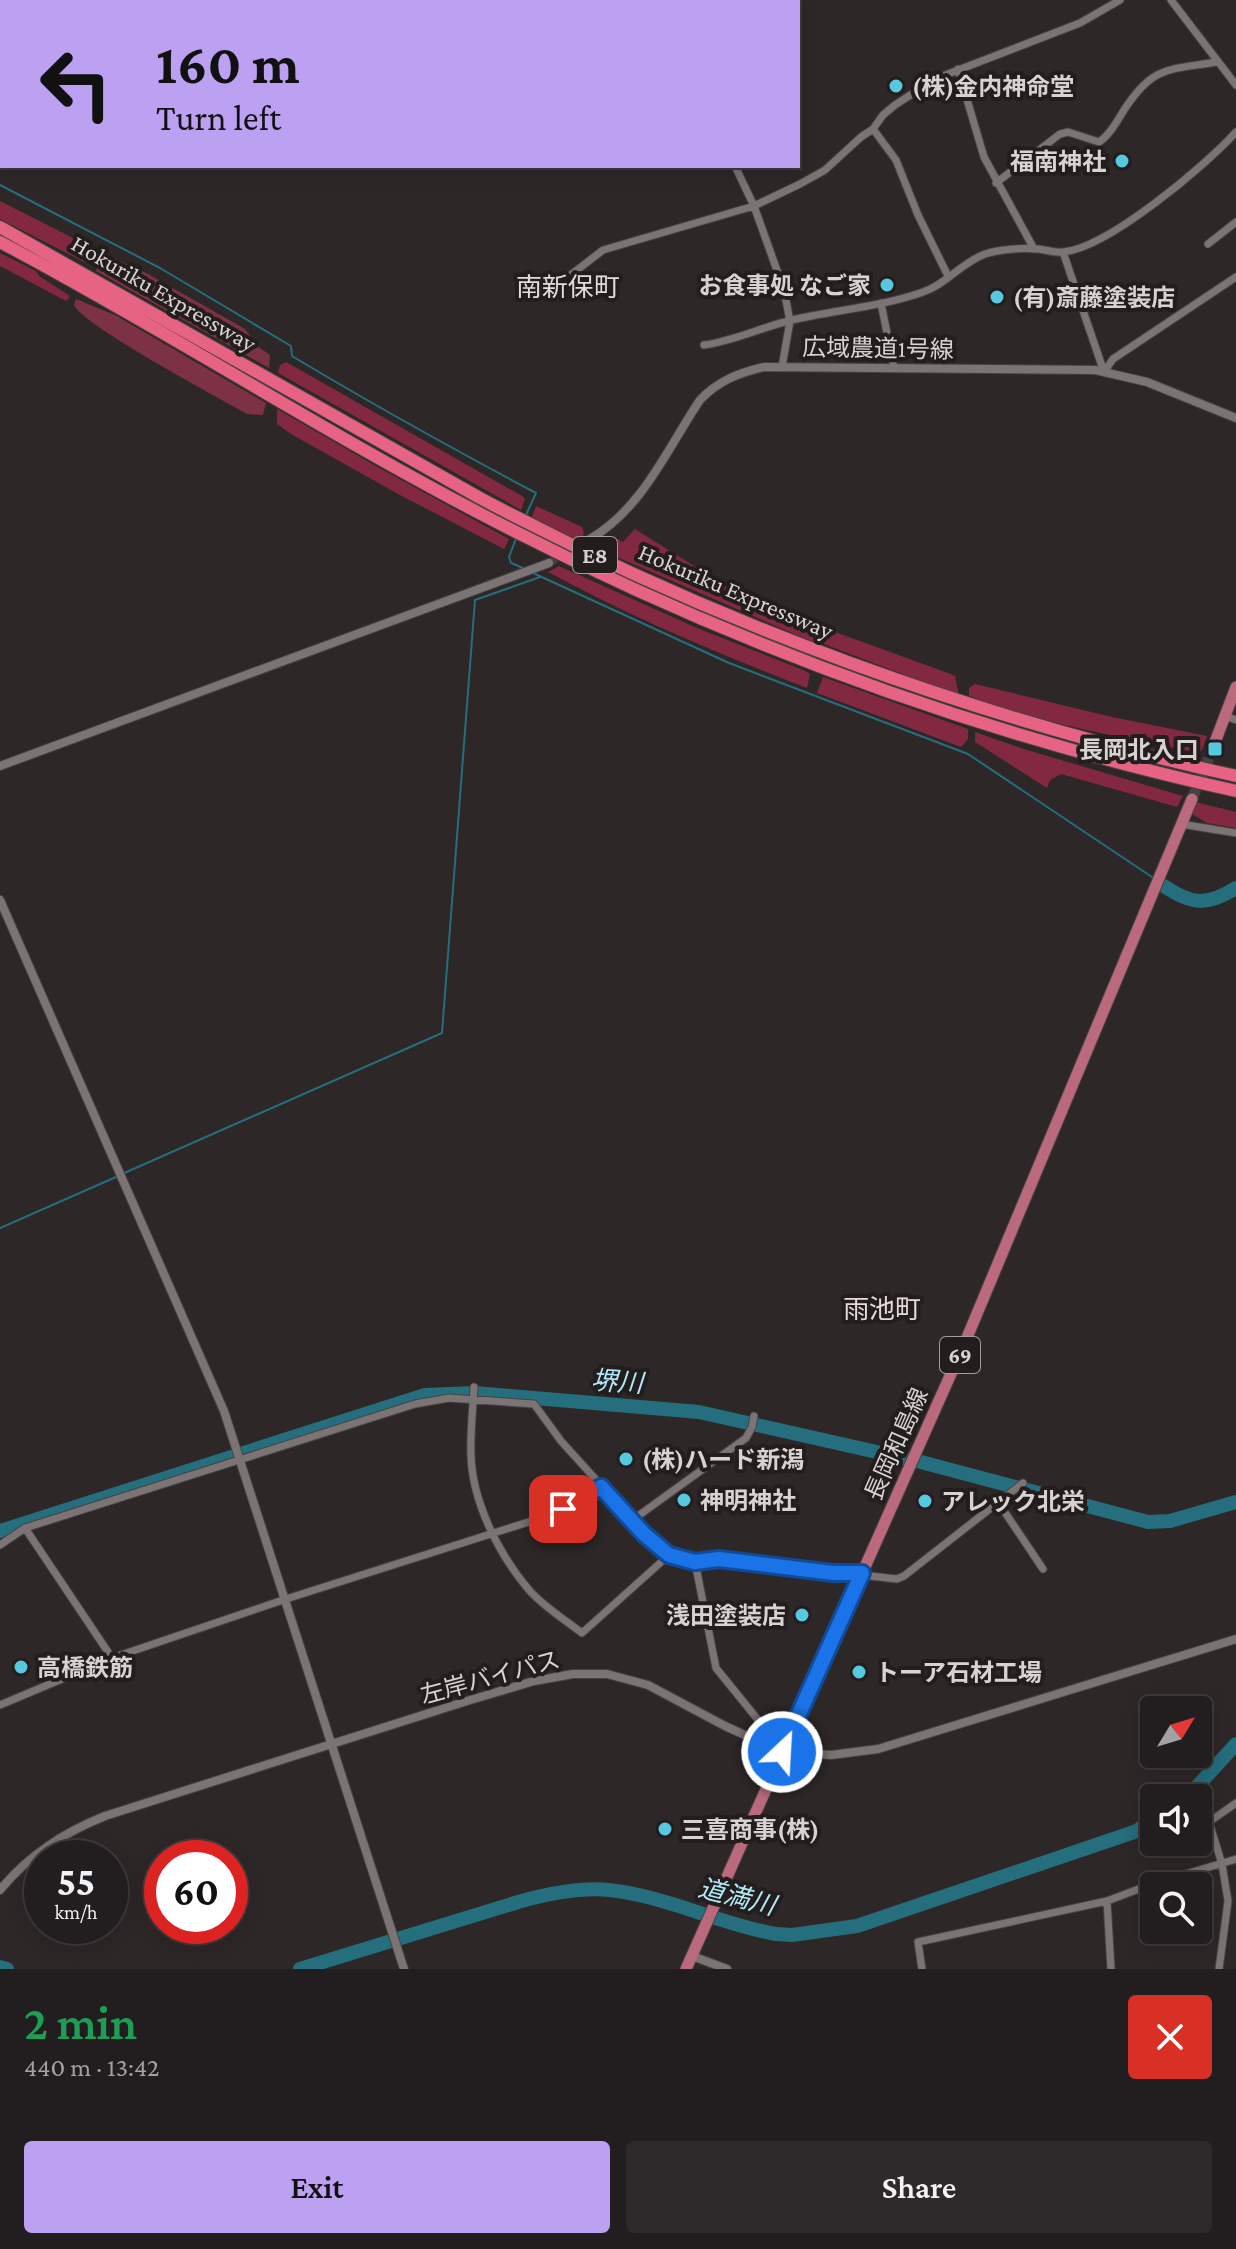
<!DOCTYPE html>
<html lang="en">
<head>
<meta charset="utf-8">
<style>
  :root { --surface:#221d1e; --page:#2e2a2b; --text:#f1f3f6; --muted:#a2a2a4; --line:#3f3b3c; --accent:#bca0f2 }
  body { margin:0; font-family:"Crimson Pro","Noto Sans JP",serif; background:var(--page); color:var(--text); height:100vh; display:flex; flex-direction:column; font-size:30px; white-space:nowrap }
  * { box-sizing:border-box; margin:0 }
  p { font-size:26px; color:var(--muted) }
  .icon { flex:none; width:44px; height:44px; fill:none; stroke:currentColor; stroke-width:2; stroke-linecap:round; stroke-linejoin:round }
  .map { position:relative; height:1969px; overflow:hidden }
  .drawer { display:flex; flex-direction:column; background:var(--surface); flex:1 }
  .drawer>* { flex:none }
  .guide { position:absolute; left:0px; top:0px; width:800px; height:168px; box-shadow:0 4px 20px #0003,0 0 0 2px var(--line); background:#bca0f2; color:#111; overflow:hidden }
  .needle { width:52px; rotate:52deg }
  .buttons { position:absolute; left:1140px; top:1696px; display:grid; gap:16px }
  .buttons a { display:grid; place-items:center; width:72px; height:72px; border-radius:8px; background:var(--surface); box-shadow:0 4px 20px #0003,0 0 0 2px var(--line); font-size:40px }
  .speed { position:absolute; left:24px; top:1840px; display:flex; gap:16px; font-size:40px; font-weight:700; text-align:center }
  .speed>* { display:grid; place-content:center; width:104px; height:104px; border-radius:50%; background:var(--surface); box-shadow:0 4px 20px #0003,0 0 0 2px var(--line); line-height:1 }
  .speed small { font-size:20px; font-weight:400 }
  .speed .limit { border:12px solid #d22; background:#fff; color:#111 }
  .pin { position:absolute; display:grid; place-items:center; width:68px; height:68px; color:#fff; margin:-34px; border-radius:16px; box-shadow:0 4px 12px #0006 }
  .me { position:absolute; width:88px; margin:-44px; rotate:25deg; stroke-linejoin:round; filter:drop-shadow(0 0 6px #0008) }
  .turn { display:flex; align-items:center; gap:28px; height:168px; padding:0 24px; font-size:36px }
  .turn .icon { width:104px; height:104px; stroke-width:2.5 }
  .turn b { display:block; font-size:56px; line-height:68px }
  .round { display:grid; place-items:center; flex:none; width:84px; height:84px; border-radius:8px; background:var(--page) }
  .headline { display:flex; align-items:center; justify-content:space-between; height:136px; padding:0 24px }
  h1 { font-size:48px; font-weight:600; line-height:60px; color:#1e9e55 }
  .button { display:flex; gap:16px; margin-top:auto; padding:16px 24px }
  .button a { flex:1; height:92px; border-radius:8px; background:var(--accent); color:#111; font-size:32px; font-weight:600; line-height:92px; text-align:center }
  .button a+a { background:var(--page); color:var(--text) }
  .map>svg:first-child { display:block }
</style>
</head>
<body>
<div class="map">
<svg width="1236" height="1969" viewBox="0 0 1236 1969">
  <rect width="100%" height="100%" fill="#2e2728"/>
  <path fill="#7c3244" d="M102,253L148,274L245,329L260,348L270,355L269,368L96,271L99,255Z
    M76,299L115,315L266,403L263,415L247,414C219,398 84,326 74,305Z"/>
  <path fill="#822941" d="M0,201L83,243L90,250L86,263L0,219Z
    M0,253L36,271L39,276L70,296L66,301L0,266Z
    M286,362L522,496L525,499L521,510L278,373L280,365Z
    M277,409L374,465L509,539L504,549L400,495L291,434L277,424Z
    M536,506L582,527L584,533L582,539L578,540L532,517Z
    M635,529L745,598L819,626L815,643L603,551L596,545L611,536L623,542Z
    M559,566L697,628L803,670L810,674L807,688C719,654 631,617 548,572Z
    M835,632L948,673L955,676L959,696L824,644L827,637Z
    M823,677L968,729V739L961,747L817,693Z
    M975,684L1112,717L1207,736L1202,750L1198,753C1126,737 1037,724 969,696V688Z
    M975,732L1027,750L1183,796L1177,807L1061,774L1050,780L1047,788L975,742Z
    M1195,802L1236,812V828L1207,823L1192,814Z"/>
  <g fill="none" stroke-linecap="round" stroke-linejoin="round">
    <path stroke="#246e7d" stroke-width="2" d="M0,185L160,268L291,346L292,356C372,404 453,449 536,493L526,515
      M517,536L509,557L511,563L523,568
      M533,573L729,663L968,754L1152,877
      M122,1174L442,1033L475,600L540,577
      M0,1228L116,1177"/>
    <path stroke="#246e7d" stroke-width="14" d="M1164,886C1192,905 1207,906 1236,888
      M0,1531L425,1395L475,1393L699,1412L921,1462L1148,1522L1170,1521L1236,1502
      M1182,1798L1193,1791L1236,1744
      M0,1967L7,1969
      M300,1969L518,1902C547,1894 579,1887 609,1890C666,1896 719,1924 776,1934L792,1935L857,1926L1137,1831L1154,1817"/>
    <path stroke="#484142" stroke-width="8" stroke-dasharray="8 4" stroke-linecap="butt" d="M549,563L590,539"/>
    <path stroke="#484142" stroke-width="11" stroke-dasharray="11 5.5" stroke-linecap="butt" d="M1192,799L1212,750"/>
    <g stroke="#484343" stroke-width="9">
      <path id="minor" d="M1171,0L1236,85
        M958,69L984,157L1034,249
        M873,129L896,160L918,215L948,276
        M735,166L754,206L784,290L790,321L782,367
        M996,183L1060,134L1068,132L1099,142C1111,134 1118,119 1126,107C1154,65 1170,70 1216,62
        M1208,244L1236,222
        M1063,252L1104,372L1113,359L1236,277
        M568,277L603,250L754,206L800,184L825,170L861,137L873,129L883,115L895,105L935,79L1080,23L1120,0
        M881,303L894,368
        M704,345C734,341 762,327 792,320C835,310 881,307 923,292C945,285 961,263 985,254C1001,249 1022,248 1039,249C1046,250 1055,253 1063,252C1108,248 1205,166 1236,132
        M1225,716L1236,720
        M1181,824L1236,833
        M474,1387C473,1409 470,1432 471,1455C472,1501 499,1555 529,1590C544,1607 564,1619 582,1633L669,1555
        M998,1502L1043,1569
        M631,1521L746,1438L752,1427L754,1416
        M25,1528L112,1658
        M0,1545L25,1528L415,1404L449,1398L534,1404L561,1441L656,1546L669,1555L695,1562L719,1559L897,1579L904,1576L1023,1483
        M695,1562L716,1668L763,1726
        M0,1705L112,1658L286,1599L541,1518L563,1509L601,1487
        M1107,1901L1111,1969
        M922,1969L918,1942L1107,1901L1152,1884L1236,1859
        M1219,1969L1228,1901L1222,1864L1209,1822L1236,1803"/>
    </g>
    <g stroke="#484343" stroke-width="10">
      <path id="tertiary" d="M590,539C643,508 667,449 700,400C718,381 738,373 764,367L1095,370L1147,382L1236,418
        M0,766L549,563
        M0,900L224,1411L404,1969
        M0,1890C29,1855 63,1833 105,1816L467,1701L534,1681L573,1674H607L648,1685L725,1726L782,1752L831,1755L878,1749L1236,1639
        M692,1956L727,1969"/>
    </g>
    <g stroke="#484343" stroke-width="13">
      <path id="primary" d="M1212,750L1236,687
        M686,1969L966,1340L1192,799"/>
    </g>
    <g stroke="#484343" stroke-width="14">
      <path id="motorway" d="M0,227L480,498C717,624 975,718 1236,776
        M0,242C163,328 318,429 481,514C720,639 973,733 1236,791"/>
    </g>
    <use href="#minor" stroke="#7b7374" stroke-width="7"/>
    <use href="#tertiary" stroke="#7b7374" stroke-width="8"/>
    <use href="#primary" stroke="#bb697d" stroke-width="11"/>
    <use href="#motorway" stroke="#e66383" stroke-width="12"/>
  </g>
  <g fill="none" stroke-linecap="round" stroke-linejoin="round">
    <g stroke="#114b97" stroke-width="20">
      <path id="route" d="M563,1509L601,1487L644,1534L669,1555L695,1562L719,1559L833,1573H862L782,1752"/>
    </g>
    <use href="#route" stroke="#1a73e8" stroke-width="14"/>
  </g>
  <g fill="#56c9e1" stroke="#241d1e" stroke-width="3">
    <circle cx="896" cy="86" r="8"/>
    <circle cx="1122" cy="161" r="8"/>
    <circle cx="887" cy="285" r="8"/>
    <circle cx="997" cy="297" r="8"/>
    <rect x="1207" y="741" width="16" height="16" rx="4"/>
    <circle cx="626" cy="1459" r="8"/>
    <circle cx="684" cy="1500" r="8"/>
    <circle cx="925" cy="1501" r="8"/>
    <circle cx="802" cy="1615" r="8"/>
    <circle cx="21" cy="1667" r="8"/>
    <circle cx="859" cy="1672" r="8"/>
    <circle cx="665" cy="1829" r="8"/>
  </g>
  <g text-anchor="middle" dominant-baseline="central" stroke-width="8" stroke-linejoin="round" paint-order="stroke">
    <g fill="#241d1e" stroke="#a29c9d" stroke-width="2">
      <rect x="573" y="537" width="44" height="36" rx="6"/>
      <rect x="940" y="1337" width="40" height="36" rx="6"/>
    </g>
    <g font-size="22" font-weight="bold" fill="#d8d3d3">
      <text x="595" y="555">E8</text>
      <text x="960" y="1355">69</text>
    </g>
    <g font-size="24" font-weight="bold" fill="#d8d3d3" stroke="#241d1e" text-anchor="start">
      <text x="912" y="86">(株)金内神命堂</text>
      <text x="1106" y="161" text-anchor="end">福南神社</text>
      <text x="871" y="285" text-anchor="end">お食事処 なご家</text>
      <text x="1013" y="297">(有)斎藤塗装店</text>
      <text x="1199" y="749" text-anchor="end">長岡北入口</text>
      <text x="642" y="1459">(株)ハード新潟</text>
      <text x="700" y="1500">神明神社</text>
      <text x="941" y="1501">アレック北栄</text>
      <text x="786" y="1615" text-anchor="end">浅田塗装店</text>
      <text x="37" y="1667">高橋鉄筋</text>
      <text x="875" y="1672">トーア石材工場</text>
      <text x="681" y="1829">三喜商事(株)</text>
    </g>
    <g font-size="24" fill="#d8d3d3" stroke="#241d1e">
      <text transform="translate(164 293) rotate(30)">Hokuriku Expressway</text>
      <text transform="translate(878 348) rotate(1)">広域農道1号線</text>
      <text transform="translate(736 591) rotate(23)">Hokuriku Expressway</text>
      <text transform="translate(896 1444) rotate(-66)">長岡和島線</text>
      <text transform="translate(490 1677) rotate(-15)">左岸バイパス</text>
    </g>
    <g font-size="26" fill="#e4dadb" stroke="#241d1e">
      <text x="568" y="287">南新保町</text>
      <text x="882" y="1309">雨池町</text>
    </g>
    <g font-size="26" font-style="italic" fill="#afe9f6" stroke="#241d1e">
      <text transform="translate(617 1382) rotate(4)">堺川</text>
      <text transform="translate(737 1897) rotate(14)">道満川</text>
    </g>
  </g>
</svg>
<div class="buttons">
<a><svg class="needle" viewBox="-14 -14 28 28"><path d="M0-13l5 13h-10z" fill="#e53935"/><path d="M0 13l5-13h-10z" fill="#a2a2a4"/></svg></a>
<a><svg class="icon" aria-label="sound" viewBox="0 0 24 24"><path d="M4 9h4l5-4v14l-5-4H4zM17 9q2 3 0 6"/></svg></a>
<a><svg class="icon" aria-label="search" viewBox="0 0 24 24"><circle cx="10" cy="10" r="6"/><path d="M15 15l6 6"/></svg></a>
</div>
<div class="speed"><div>55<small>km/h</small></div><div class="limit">60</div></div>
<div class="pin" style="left:563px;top:1509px;background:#d93025"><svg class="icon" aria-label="arrive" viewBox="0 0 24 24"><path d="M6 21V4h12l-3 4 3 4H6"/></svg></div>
<svg class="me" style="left:782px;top:1752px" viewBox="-20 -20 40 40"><circle r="17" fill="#1a73e8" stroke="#fff" stroke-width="3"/><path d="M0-11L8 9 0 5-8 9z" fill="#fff"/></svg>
<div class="guide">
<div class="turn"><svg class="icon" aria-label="left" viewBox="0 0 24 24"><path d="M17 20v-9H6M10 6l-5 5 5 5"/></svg><div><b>160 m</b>Turn left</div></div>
</div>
</div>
<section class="drawer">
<div class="headline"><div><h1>2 min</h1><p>440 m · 13:42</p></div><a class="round" style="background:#d93025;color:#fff"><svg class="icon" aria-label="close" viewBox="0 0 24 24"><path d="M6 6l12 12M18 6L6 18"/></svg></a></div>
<div class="button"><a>Exit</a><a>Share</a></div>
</section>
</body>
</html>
